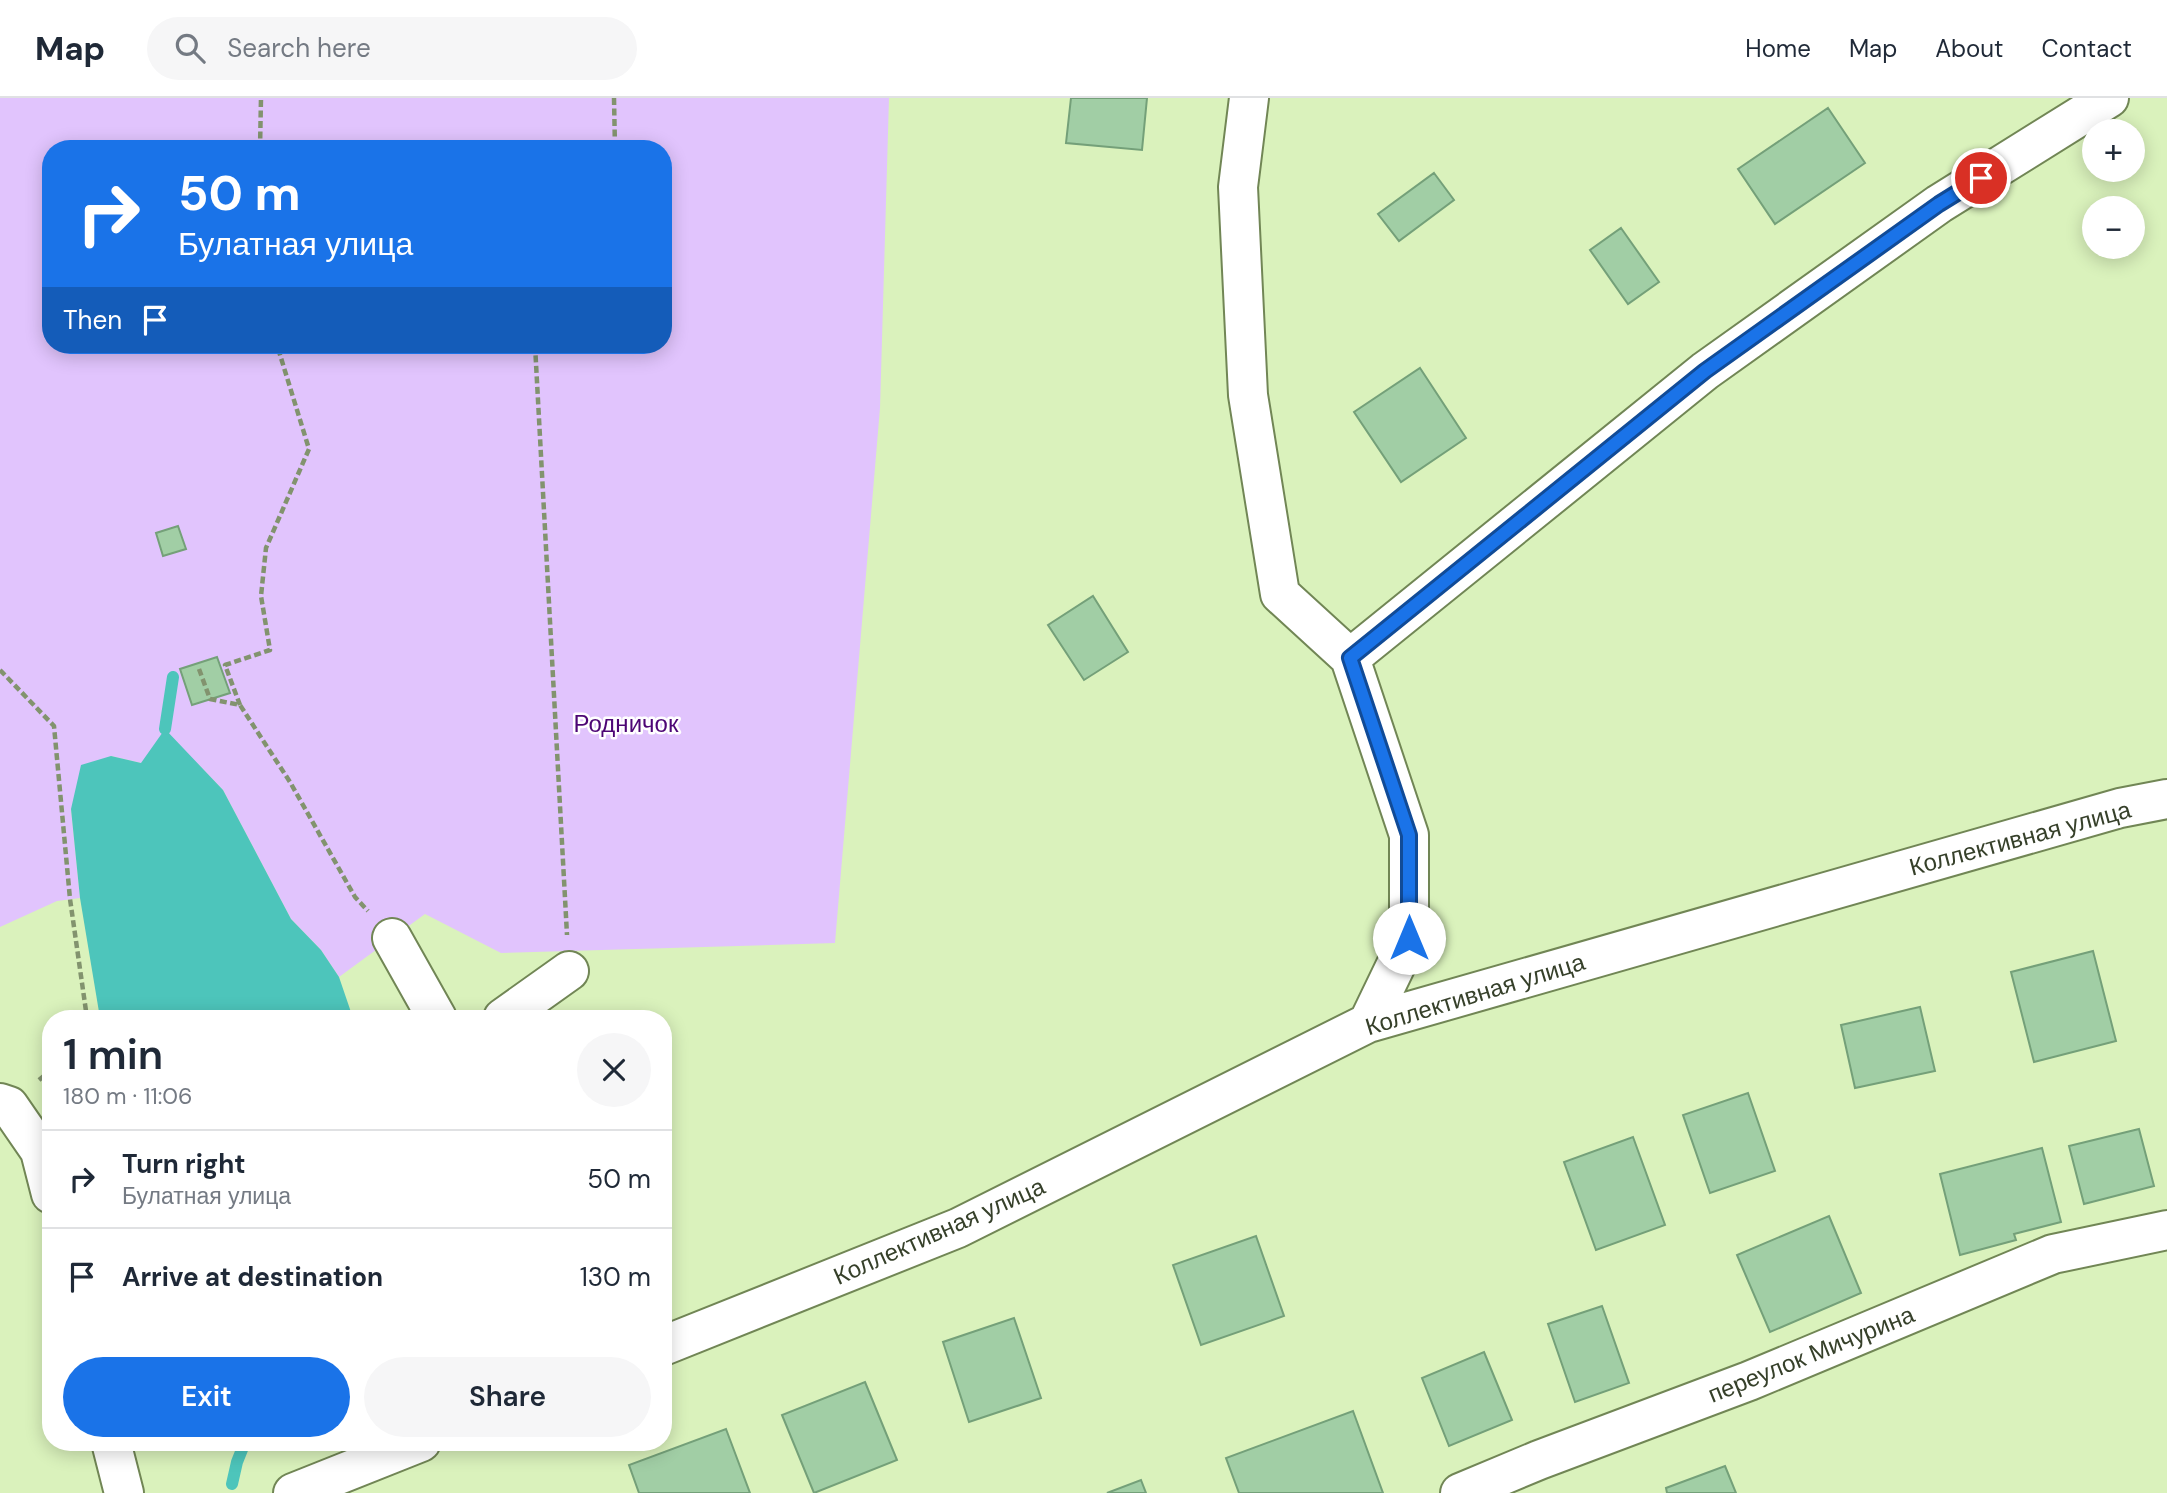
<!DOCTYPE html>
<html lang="en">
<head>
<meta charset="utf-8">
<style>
  :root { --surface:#fff; --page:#f6f6f7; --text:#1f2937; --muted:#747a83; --line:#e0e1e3; --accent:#1a73e8 }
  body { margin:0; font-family:"DM Sans",sans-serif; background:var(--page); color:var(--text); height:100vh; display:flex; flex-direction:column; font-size:26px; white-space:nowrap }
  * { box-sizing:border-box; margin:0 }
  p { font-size:23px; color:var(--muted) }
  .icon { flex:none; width:38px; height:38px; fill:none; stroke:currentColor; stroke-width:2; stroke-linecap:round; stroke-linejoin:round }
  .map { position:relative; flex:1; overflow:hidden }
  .drawer { position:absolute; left:42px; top:912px; width:630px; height:441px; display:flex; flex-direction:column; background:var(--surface); border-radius:28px; box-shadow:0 4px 18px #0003 }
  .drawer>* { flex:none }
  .hud { position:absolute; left:42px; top:42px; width:630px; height:214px; border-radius:28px; box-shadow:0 4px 18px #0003; background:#1a73e8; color:#fff; overflow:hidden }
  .fabs { position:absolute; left:2082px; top:21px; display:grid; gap:14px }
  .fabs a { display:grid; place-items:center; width:63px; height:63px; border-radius:50%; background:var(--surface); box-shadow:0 4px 18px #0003; font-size:35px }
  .pin { position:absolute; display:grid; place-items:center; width:60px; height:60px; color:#fff; margin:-30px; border:4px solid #fff; border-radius:50%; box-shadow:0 2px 7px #0007 }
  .me { position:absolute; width:77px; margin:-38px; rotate:0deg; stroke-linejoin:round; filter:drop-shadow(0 0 5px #0008) }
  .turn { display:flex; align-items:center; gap:24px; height:147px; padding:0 21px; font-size:32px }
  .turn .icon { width:91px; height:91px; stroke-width:2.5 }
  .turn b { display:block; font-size:49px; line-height:60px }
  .then { display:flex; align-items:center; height:66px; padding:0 21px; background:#0003; gap:14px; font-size:26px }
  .round { display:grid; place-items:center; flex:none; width:74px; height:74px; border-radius:37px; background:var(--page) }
  .head { display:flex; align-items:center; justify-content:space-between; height:119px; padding:0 21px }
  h1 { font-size:42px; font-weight:600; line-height:52px }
  .primary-button { display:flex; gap:14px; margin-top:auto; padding:14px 21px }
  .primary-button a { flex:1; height:80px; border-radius:42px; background:var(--accent); color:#fff; font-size:28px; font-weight:600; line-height:80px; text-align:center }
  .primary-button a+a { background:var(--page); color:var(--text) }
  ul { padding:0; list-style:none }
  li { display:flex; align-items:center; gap:21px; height:98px; padding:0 21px; border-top:2px solid var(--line) }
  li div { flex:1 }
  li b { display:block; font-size:26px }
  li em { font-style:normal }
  header { display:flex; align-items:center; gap:42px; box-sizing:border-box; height:98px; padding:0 35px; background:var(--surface); border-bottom:2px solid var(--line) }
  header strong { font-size:33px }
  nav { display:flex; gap:38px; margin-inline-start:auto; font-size:24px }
  .search { width:490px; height:63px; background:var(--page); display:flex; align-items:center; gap:18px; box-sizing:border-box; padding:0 24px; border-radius:38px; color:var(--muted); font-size:26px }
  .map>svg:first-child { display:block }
</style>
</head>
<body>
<header>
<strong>Map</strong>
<div class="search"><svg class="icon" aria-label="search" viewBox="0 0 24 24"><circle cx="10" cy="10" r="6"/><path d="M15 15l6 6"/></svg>Search here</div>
<nav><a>Home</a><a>Map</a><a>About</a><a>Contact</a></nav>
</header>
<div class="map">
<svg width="2167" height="1395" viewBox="0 0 2167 1395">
  <rect width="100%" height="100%" fill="#daf2bc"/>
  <path fill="#e1c4fd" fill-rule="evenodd" d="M0,0H889L880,310L835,845L501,855L425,816L339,879L321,852L291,821L223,692L198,666L141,665L111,658L71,711L80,800L57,803L0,829ZM51,51H663V247H51ZM217,559L229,595L192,607L180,571Z"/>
  <path fill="#4dc5bb" d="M165,631L223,692L291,821L321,852L339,879L353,920H100L80,800L71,711L81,667L111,658L141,665Z"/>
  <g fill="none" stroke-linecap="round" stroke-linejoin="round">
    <path stroke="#4dc5bb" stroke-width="12" d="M165,631L173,579
      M232,1386L237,1364L245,1344"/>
  </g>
  <path fill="#a1cea5" stroke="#74a079" stroke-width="2" d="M1071,0H1147L1142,52L1066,45Z
    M1828,10L1865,65L1775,126L1738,71Z
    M1434,75L1454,102L1399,143L1378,116Z
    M1621,130L1659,184L1628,206L1590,152Z
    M1420,270L1466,340L1401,384L1354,314Z
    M178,428L186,451L163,458L156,435Z
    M1093,498L1128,554L1084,582L1048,527Z
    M217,559L230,595L192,607L180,571Z
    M2093,853L2116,943L2034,964L2011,874Z
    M1920,909L1935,973L1855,990L1841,927Z
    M1748,995L1775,1073L1710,1095L1683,1017Z
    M2139,1031L2154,1088L2084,1106L2069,1048Z
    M1633,1039L1665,1127L1596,1152L1564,1064Z
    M2042,1050L2061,1124L2014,1136L2016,1142L1960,1157L1940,1076Z
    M1829,1118L1861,1195L1770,1234L1737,1157Z
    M1256,1138L1284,1218L1201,1247L1173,1167Z
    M1602,1208L1629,1285L1575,1304L1548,1226Z
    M1014,1220L1041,1300L969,1324L943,1244Z
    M1484,1254L1512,1322L1449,1348L1422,1280Z
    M865,1284L897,1362L814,1395L782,1317Z
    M1353,1313L1383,1395H1239L1226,1360Z
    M726,1331L750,1395H639L629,1367Z
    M1725,1368L1736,1395H1667L1666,1390Z
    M1141,1382L1146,1395H1107Z"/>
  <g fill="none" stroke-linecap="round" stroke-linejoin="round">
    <g stroke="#718655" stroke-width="42">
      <path id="minor" d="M1249,0L1238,89L1248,297L1280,496L1350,560L1409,737V840L1368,925
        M1350,560L1705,273L1939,106L2109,0
        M392,840L437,920
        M503,920L569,873
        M0,1005L9,1008L40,1053L51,1096
        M663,1248L958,1130L1368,925L2120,710L2167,701
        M111,1344L124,1395
        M293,1395L421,1344
        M1460,1395L1539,1362L1749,1283L2053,1156L2167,1132"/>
    </g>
    <path stroke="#82936e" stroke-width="4.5" stroke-dasharray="7 3.5" stroke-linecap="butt" d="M614,0L615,51
      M260,51L261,0
      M535,247L567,837
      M199,571L210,601L240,607L290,684L355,799L368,813
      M0,572L54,628L70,801L87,920
      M240,607L225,567L270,552L261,498L266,450L309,351L277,247
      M39,982L51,972"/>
    <use href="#minor" stroke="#fff" stroke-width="38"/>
  </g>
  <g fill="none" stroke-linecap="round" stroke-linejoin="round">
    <g stroke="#114b97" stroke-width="18">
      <path id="route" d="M1409,840V737L1350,560L1705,273L1939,106L1981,80"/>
    </g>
    <use href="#route" stroke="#1a73e8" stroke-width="12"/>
  </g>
  <g text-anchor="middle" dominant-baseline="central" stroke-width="5" stroke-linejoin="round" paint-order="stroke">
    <g font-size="24" fill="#4d0675" stroke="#fff">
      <text x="626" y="625">Родничок</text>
    </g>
    <g font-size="24" fill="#36402a" stroke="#fff">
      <text transform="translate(2020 740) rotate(-15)">Коллективная улица</text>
      <text transform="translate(1475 896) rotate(-17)">Коллективная улица</text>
      <text transform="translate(939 1133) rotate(-24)">Коллективная улица</text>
      <text transform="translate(1811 1256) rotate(-22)">переулок Мичурина</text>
    </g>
  </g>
</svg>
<div class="fabs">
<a>+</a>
<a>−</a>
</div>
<div class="pin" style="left:1981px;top:80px;background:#d93025"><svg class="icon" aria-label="arrive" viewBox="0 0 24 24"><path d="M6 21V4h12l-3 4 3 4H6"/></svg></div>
<svg class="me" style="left:1409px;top:840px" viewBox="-20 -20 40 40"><circle r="19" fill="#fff"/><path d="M0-13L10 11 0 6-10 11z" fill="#1a73e8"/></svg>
<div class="hud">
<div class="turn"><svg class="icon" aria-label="right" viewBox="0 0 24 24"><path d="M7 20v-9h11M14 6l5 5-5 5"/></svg><div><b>50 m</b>Булатная улица</div></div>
<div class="then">Then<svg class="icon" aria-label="arrive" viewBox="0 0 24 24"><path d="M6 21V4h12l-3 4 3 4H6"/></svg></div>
</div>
<section class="drawer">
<div class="head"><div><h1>1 min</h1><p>180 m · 11:06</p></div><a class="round"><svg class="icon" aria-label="close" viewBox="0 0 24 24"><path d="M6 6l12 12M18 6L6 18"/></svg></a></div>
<ul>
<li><svg class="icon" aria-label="right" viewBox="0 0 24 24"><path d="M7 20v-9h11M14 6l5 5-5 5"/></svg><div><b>Turn right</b><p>Булатная улица</p></div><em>50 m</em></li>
<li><svg class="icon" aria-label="arrive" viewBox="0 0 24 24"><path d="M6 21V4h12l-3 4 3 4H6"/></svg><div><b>Arrive at destination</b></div><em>130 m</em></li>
</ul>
<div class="primary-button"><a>Exit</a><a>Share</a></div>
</section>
</div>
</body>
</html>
